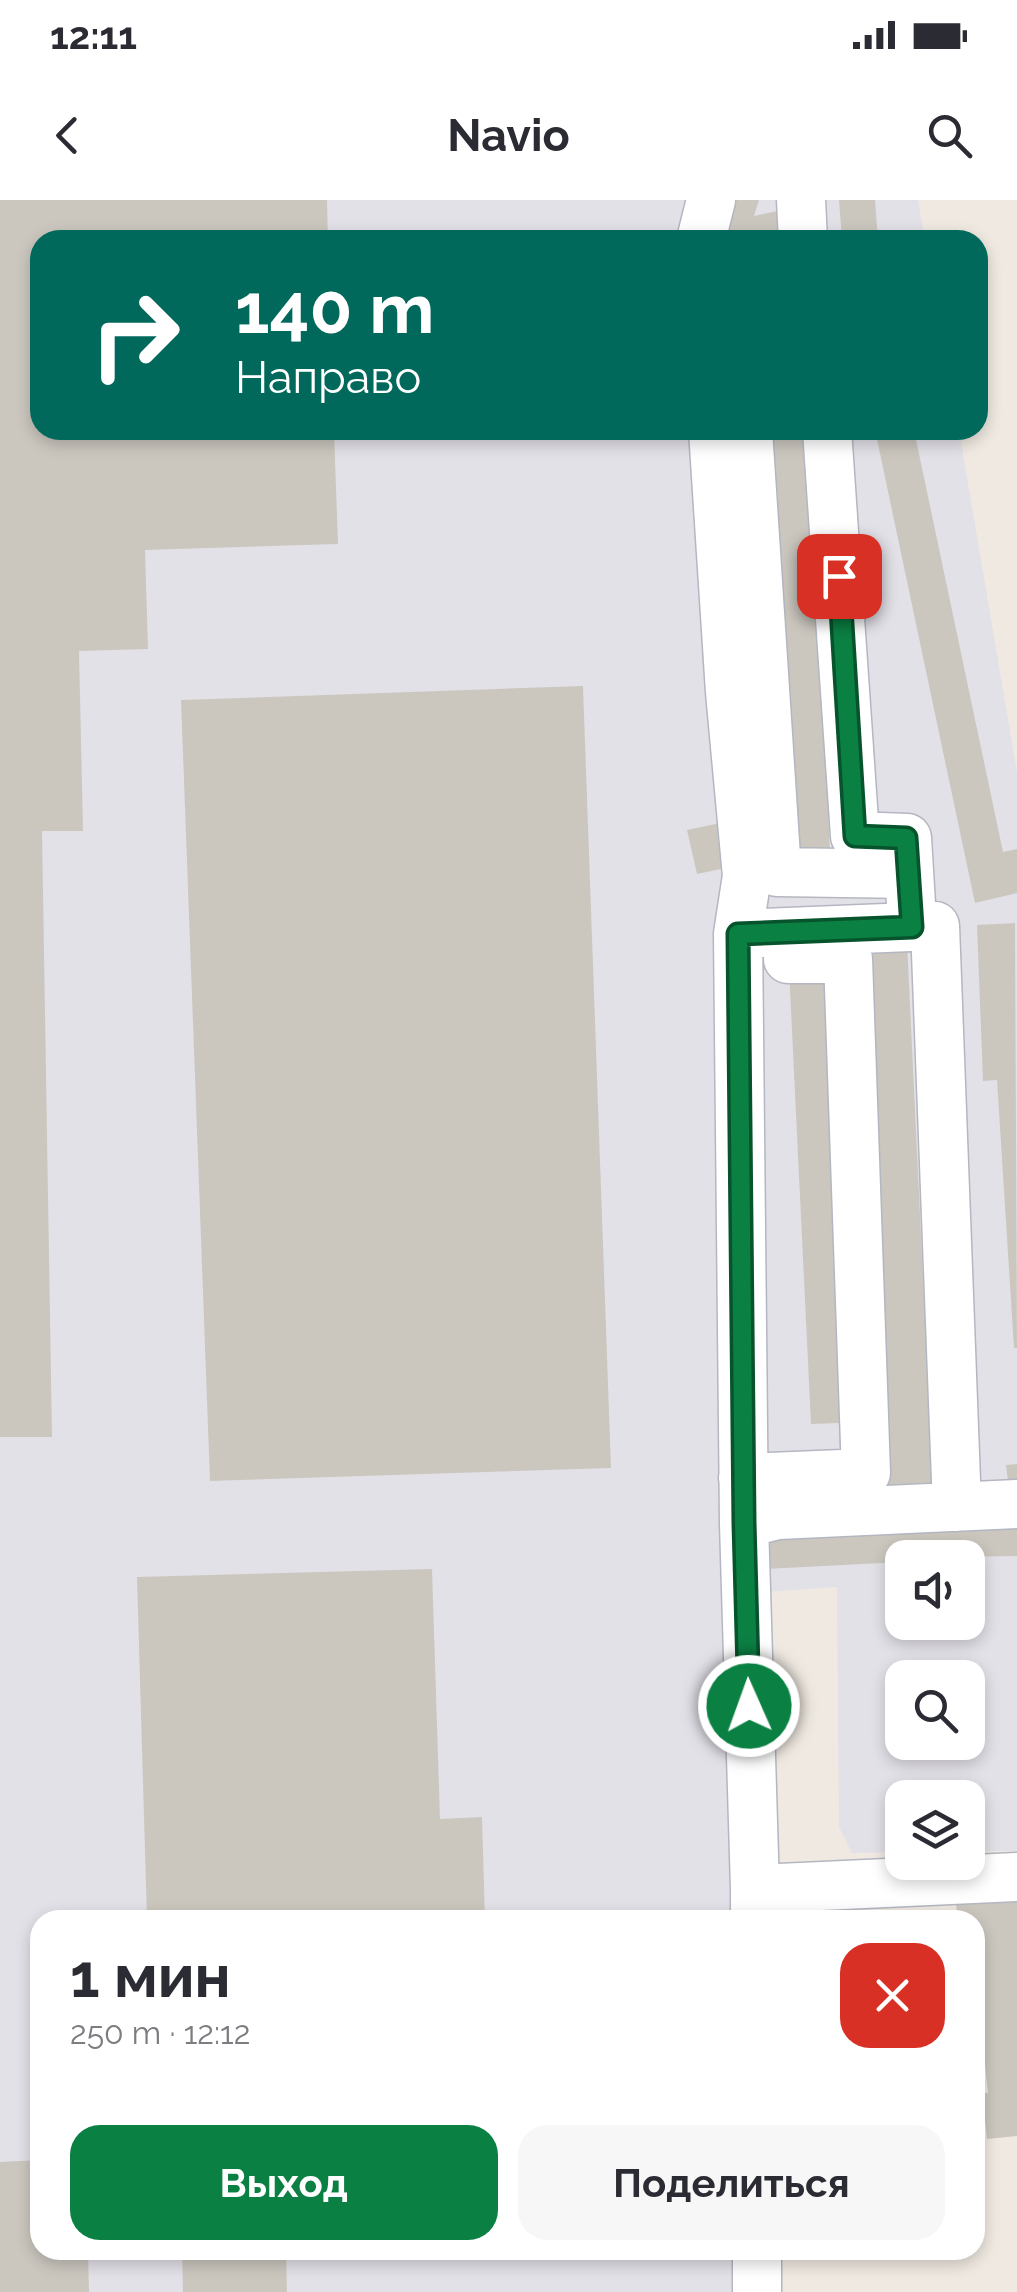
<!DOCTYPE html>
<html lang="ru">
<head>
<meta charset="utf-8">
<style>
  :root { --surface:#fff; --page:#f7f7f7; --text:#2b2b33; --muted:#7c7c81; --accent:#0b8043 }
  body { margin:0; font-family:Raleway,sans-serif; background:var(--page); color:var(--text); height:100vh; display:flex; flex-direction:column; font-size:38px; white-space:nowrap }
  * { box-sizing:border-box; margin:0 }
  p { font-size:32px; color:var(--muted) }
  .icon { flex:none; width:55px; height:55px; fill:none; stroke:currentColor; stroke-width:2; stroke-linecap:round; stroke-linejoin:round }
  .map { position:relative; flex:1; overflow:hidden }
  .sheet { position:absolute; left:30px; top:1710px; width:955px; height:350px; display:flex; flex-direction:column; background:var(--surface); border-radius:30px; box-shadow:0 5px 15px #0003 }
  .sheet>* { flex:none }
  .top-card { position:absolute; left:30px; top:30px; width:958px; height:210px; border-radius:30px; box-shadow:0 5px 15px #0003; background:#00695c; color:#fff; overflow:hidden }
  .controls { position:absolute; left:885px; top:1340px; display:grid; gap:20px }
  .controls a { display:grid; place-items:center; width:100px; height:100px; border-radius:20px; background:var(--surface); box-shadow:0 5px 15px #0003; font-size:50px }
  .pin { position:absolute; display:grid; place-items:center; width:85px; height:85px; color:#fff; margin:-42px; border-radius:20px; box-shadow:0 5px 15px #0006 }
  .me { position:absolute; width:110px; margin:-55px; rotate:358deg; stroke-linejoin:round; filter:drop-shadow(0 0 8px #0008) }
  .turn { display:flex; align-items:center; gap:35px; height:210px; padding:0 40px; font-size:45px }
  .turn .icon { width:130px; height:130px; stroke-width:2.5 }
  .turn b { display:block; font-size:70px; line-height:85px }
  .round { display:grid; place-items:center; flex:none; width:105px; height:105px; border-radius:30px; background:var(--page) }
  .summary { display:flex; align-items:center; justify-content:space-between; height:170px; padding:0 40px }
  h1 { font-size:60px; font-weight:700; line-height:75px }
  .primary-button { display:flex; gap:20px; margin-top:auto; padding:20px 40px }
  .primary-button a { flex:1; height:115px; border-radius:30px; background:var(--accent); color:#fff; font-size:40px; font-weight:700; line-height:115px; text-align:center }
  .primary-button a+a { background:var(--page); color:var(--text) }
  .status { display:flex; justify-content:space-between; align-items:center; height:70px; padding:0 50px; background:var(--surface); direction:ltr }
  .status svg { height:28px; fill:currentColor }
  header { display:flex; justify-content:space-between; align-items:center; height:130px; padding:0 40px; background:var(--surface); font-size:45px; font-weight:700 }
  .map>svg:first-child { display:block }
</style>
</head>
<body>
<div class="status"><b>12:11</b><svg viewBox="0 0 49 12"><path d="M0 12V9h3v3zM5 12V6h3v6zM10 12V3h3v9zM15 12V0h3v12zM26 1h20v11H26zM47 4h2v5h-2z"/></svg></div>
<header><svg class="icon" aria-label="back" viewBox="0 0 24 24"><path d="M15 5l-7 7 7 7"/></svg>Navio<svg class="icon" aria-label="search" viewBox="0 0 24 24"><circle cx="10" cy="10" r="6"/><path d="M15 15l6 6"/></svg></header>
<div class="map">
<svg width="1017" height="2092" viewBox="0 0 1017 2092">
  <rect width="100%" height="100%" fill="#efe9e1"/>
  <path fill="#e3e1e8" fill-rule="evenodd" d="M0,0H918L925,40H40V230H959L1017,573V1651H968V1598H902V1652L852,1653L839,1627L837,1387L724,1395L730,1720H40V2050H735L736,2092H0ZM902,1358H968V1422H902ZM902,1478H968V1542H902Z"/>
  <path fill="#cbc7bf" d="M0,0H327L328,40H40V230H334L338,344L145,350L148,449L79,451L83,631H42L52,1237H0Z
    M726,0H759L754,16L787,9L789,40H718Z
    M839,0H875L878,40H842Z
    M732,230H804L824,501L831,681L763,683Z
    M875,230H914L1003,652L1017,649V693L975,703Z
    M583,486L611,1268L210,1281L181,500Z
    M725,622L735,666L697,674L687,630Z
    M1015,723L1017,1148H1014L997,880L983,881L977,725Z
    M907,742L933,1288L782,1295L840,1253L839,1223L811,1224L789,769L757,770L756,749Z
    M1017,1264V1289L1009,1290L1006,1265Z
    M1017,1319V1356L902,1358V1362L765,1369L763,1333Z
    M432,1369L440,1619L482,1617L485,1720H147L137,1377Z
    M1017,1698V1936L987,1939L982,1893H988L978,1799L975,1800V1720H958L956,1704Z
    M40,1960V2050H88L89,2092H0V1962Z
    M182,2050H286L287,2092H183Z"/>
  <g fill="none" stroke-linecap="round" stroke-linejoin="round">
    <g stroke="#b4b7c1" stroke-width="51">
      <path id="minor" d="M801,0L803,40
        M701,40L711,0
        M713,230L730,492L747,676L738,734
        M748,230L777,672L909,674
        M827,230L855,636L907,638L911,704
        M743,1278L866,1273L848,759H788
        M744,1323L738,734L935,726L957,1307
        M755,1689L744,1323L778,1315L1017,1304
        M755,1720V1689L1017,1677
        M757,2050V2092"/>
    </g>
    <use href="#minor" stroke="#fff" stroke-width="48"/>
  </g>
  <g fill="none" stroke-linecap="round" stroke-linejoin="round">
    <g stroke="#07532c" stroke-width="25">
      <path id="route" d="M749,1506L744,1323L738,734L912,727L906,638L855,636L839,376"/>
    </g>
    <use href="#route" stroke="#0b8043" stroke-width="18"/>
  </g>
</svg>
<div class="controls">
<a><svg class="icon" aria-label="sound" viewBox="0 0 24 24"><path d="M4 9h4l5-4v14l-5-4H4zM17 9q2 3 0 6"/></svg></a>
<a><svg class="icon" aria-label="search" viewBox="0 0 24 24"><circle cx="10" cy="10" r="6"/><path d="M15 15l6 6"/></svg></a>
<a><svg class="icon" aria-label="layers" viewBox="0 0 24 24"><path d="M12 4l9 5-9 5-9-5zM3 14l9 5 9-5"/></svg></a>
</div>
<div class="pin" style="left:839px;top:376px;background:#d93025"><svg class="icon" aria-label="arrive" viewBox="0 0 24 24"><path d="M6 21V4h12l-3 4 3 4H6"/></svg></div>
<svg class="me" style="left:749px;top:1506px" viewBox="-20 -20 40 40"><circle r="17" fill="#0b8043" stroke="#fff" stroke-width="3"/><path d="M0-11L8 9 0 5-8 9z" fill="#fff"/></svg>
<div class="top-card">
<div class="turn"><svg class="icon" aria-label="right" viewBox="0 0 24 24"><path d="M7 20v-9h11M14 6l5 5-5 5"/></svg><div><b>140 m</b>Направо</div></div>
</div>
<section class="sheet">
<div class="summary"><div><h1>1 мин</h1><p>250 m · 12:12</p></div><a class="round" style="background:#d93025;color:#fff"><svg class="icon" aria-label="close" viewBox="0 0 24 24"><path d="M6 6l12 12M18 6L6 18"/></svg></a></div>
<div class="primary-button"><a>Выход</a><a>Поделиться</a></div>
</section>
</div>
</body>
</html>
